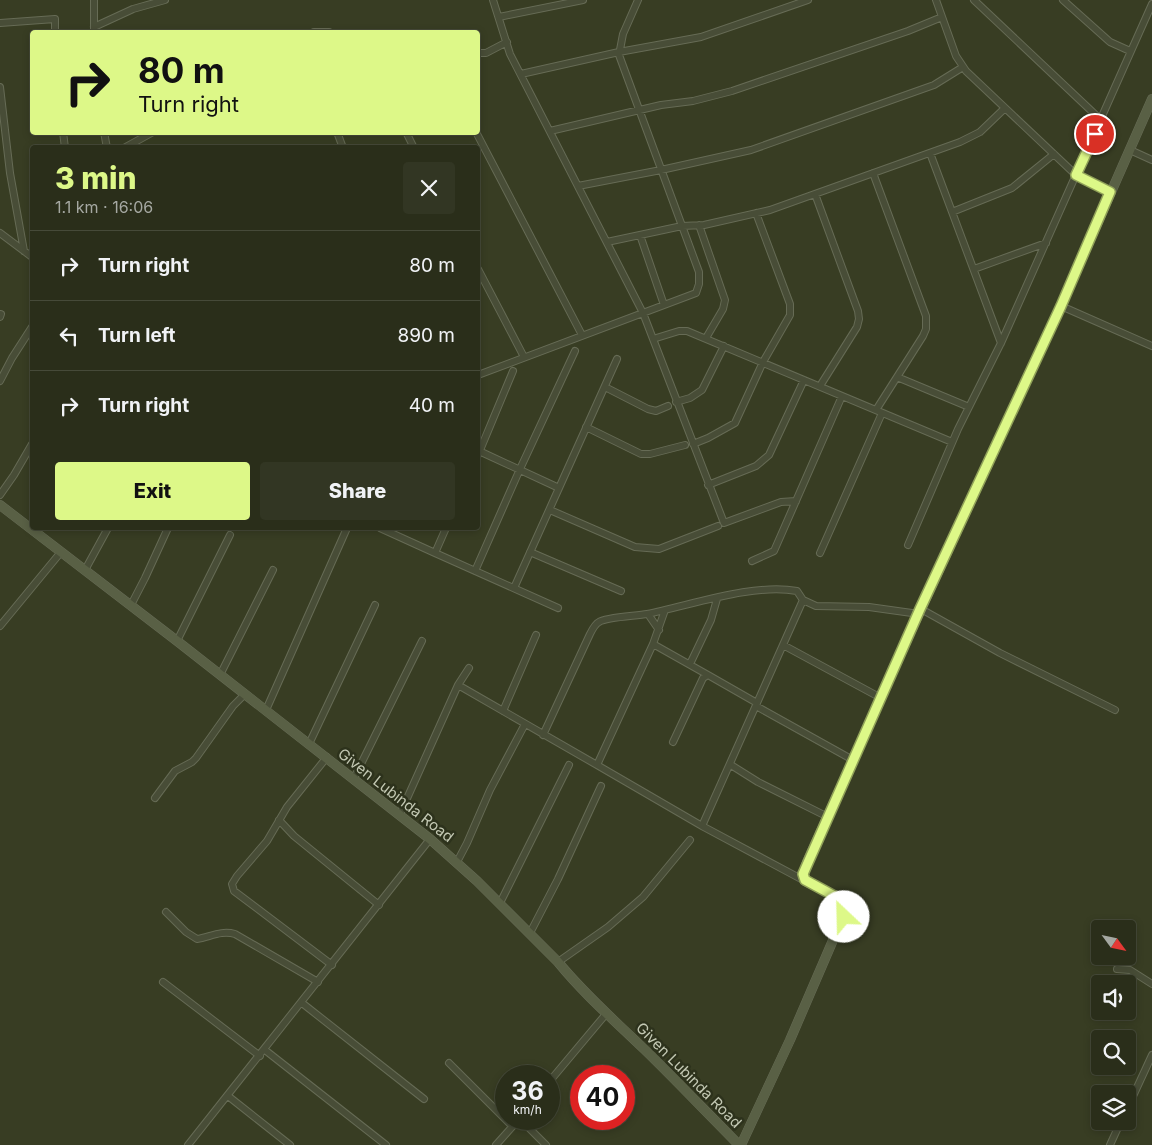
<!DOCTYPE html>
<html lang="en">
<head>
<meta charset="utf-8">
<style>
  :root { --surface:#2a2e1a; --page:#323623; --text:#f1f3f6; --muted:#a5a8a2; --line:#464a39; --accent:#ddf888 }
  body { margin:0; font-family:Inter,sans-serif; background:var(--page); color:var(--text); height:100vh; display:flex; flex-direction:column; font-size:19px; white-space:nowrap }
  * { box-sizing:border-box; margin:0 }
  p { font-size:16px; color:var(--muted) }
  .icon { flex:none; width:28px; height:28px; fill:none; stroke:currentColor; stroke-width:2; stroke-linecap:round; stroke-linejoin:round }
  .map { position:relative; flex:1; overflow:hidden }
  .drawer { position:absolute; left:30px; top:145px; width:450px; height:385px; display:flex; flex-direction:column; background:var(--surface); border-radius:5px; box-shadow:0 2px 8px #0003,0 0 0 1px var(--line) }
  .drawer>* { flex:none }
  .hud { position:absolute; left:30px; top:30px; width:450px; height:105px; border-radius:5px; box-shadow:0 2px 8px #0003,0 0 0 1px var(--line); background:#ddf888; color:#111; overflow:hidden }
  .needle { width:32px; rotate:123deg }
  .tools { position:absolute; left:1091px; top:920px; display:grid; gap:10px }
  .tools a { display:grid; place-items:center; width:45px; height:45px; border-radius:5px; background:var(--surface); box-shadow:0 2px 8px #0003,0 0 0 1px var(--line); font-size:25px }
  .speed { position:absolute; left:495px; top:1065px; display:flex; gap:10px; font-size:25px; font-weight:700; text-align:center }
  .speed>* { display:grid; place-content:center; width:65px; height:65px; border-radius:50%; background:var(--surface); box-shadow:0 2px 8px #0003,0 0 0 1px var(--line); line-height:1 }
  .speed small { font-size:12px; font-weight:400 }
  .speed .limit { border:8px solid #d22; background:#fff; color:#111 }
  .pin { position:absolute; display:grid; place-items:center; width:42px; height:42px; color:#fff; margin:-21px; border:2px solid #fff; border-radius:50%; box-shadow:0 1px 5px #0007 }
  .me { position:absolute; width:55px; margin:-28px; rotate:336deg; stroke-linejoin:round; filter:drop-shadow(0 0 4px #0008) }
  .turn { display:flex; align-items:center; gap:18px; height:105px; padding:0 25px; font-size:22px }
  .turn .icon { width:65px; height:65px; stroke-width:2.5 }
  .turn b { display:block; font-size:35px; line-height:42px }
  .round { display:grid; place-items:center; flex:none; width:52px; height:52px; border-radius:5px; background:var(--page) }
  .overview { display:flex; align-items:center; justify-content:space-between; height:85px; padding:0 25px }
  h1 { font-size:30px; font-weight:800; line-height:38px; color:var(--accent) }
  .primary-button { display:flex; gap:10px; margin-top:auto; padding:10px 25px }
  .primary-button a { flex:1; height:58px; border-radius:5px; background:var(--accent); color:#111; font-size:20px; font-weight:800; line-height:58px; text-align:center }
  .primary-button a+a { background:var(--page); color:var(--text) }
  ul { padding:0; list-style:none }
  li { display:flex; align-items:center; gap:15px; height:70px; padding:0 25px; border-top:1px solid var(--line) }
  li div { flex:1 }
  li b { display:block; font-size:19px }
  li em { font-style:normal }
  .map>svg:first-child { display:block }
</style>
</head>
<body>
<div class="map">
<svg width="1152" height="1145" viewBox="0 0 1152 1145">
  <rect width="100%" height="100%" fill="#383d23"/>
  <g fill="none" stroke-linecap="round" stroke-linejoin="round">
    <g stroke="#666b55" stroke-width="8">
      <path id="street" d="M94,0V32
        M493,0L510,54L643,313L724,523L781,502L796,501
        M936,0L956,56L966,71L1076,175L1110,191
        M974,0L1101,120
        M1063,0L1110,42L1130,51
        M499,17L583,0
        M0,23L55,19V32
        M94,27L133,9L165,0
        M314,32H329
        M478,53H486L507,42
        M521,74L619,52L701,37L808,0
        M0,87L10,173L24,251
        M550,131L661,105L693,101L732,91L908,31L942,17
        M63,132L65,148
        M104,132L107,148
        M337,132L343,148
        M406,132L414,148
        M476,132L582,335
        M124,148L153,132
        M1130,150L1152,160
        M930,153L1001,343
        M873,173L926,316V329L923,336L876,410
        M578,186L661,170L751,150L934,85L963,67
        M815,194L858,311L859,319L857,327L820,386
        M952,212L1012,188L1054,154
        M699,225L725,300L723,309L706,338
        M0,233L32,257
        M640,235L664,305
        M607,242L682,226L704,225L770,210L960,142L980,132L1005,108
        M478,269L524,357
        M974,269L1046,243
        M1061,306L1152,346
        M0,317L1,314
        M653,339L679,331H687L952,442
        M478,375L696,293L699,284V272L619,55L623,34L638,0
        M897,377L969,407
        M0,381L12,358L32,327
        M605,387L648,409L656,411L668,406
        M676,402L690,398L702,390L724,346
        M586,427L641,454H650L685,445
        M693,444L708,438L735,423L763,362L790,315V304L756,213
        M479,451L559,488L514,588
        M478,455L513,371
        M708,485L756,466L769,455L804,380
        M559,488L617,359
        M0,495L14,475L32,444
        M550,510L635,547L659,549L718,526
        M380,528L435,553L446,528
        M908,545L958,429L1001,343L1152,4
        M530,552L621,591
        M435,553L558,608
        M820,553L882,413
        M752,561L774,551L842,396
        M85,570L108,528
        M475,571L520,469L575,351
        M131,605L145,578L168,528
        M921,609L1000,653L1115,710
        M648,614L659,630
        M0,626L61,552
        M177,641L230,535
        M653,644L708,675
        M783,645L881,698
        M690,664L711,620L717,599
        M220,675L273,570
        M458,685L597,765L653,644L665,610
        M756,706L853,760
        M266,710L347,528
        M503,711L536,635
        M543,735L590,634C592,630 595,624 599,622C606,617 636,616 647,614C692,605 753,583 797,591L803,600L816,606L869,607L919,614
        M673,742L703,678L708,675L757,703
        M309,744L375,605
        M327,757L287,807L267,841L237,876L232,884L234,891L332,965
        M597,765L702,826L805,881
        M731,765L758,782L828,817
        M354,778L422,641
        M155,798L175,771L192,762L196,758L233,706L245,694
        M400,814L458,685L469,668
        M279,820L294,836L379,905
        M702,826L803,600
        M457,862L467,843L490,790L525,724
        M500,903L569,765
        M166,912L186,932L197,939C210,937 221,930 235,934L318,982
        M530,933L558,879L601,786
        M558,962L608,927L643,897L690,840
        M1117,969L1130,970L1152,984
        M163,982L260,1056
        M302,1003L424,1099
        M265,1050L386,1145
        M449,1063L512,1126
        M549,1082L606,1014
        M228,1096L290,1145
        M1128,1107L1152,1055
        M520,1119L546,1145
        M188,1145L430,839
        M496,1145L519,1119
        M1110,1145L1121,1121"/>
    </g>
    <g stroke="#666b55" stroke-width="10">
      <path id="secondary" d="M0,505L177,641L430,839L477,881L558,962C584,994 615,1021 644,1049C677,1081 707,1113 739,1145
        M741,1145L790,1040L846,910L844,904L840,899L805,881L803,874L807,862L921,609L1061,306L1152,99"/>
    </g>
    <use href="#street" stroke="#484d37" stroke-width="6"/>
    <use href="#secondary" stroke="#596045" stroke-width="9"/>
  </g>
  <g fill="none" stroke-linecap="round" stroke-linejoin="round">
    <g stroke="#90a158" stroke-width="12">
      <path id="route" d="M844,917C846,909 845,905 840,899L805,880L803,874L920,609L1061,306L1110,192L1076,175L1095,134"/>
    </g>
    <use href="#route" stroke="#ddf888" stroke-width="9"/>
  </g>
  <g text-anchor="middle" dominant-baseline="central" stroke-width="5" stroke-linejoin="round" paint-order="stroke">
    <g font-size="15" fill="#c3c8b3" stroke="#2d321c">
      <text transform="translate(396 795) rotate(38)">Given Lubinda Road</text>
      <text transform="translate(689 1075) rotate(45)">Given Lubinda Road</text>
    </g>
  </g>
</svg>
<div class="tools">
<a><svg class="needle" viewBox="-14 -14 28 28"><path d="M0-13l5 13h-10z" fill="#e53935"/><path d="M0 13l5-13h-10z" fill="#a5a8a2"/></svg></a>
<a><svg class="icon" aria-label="sound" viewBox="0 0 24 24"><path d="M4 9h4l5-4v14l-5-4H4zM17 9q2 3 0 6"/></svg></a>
<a><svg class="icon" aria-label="search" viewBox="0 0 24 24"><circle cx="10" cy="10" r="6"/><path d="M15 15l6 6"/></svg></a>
<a><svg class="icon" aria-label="layers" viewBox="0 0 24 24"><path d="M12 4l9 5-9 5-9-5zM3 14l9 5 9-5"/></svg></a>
</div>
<div class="speed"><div>36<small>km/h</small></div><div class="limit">40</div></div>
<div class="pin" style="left:1095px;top:134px;background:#d93025"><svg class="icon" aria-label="arrive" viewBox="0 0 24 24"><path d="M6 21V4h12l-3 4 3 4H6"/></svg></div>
<svg class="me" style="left:844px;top:917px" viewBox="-20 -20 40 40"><circle r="19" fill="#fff"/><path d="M0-13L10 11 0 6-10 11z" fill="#ddf888"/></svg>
<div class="hud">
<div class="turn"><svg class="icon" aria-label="right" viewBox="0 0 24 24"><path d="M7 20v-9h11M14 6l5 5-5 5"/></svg><div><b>80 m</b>Turn right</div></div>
</div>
<section class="drawer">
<div class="overview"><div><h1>3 min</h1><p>1.1 km · 16:06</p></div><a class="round"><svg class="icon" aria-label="close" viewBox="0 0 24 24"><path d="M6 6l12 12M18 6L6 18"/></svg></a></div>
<ul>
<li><svg class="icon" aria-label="right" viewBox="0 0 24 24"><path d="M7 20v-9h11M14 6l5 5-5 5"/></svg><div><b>Turn right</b></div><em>80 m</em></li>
<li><svg class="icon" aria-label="left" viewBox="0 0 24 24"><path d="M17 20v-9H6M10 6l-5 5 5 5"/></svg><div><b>Turn left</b></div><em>890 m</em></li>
<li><svg class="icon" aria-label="right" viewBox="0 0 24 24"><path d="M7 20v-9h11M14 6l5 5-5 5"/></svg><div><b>Turn right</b></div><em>40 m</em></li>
</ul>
<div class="primary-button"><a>Exit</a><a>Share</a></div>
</section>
</div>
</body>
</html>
